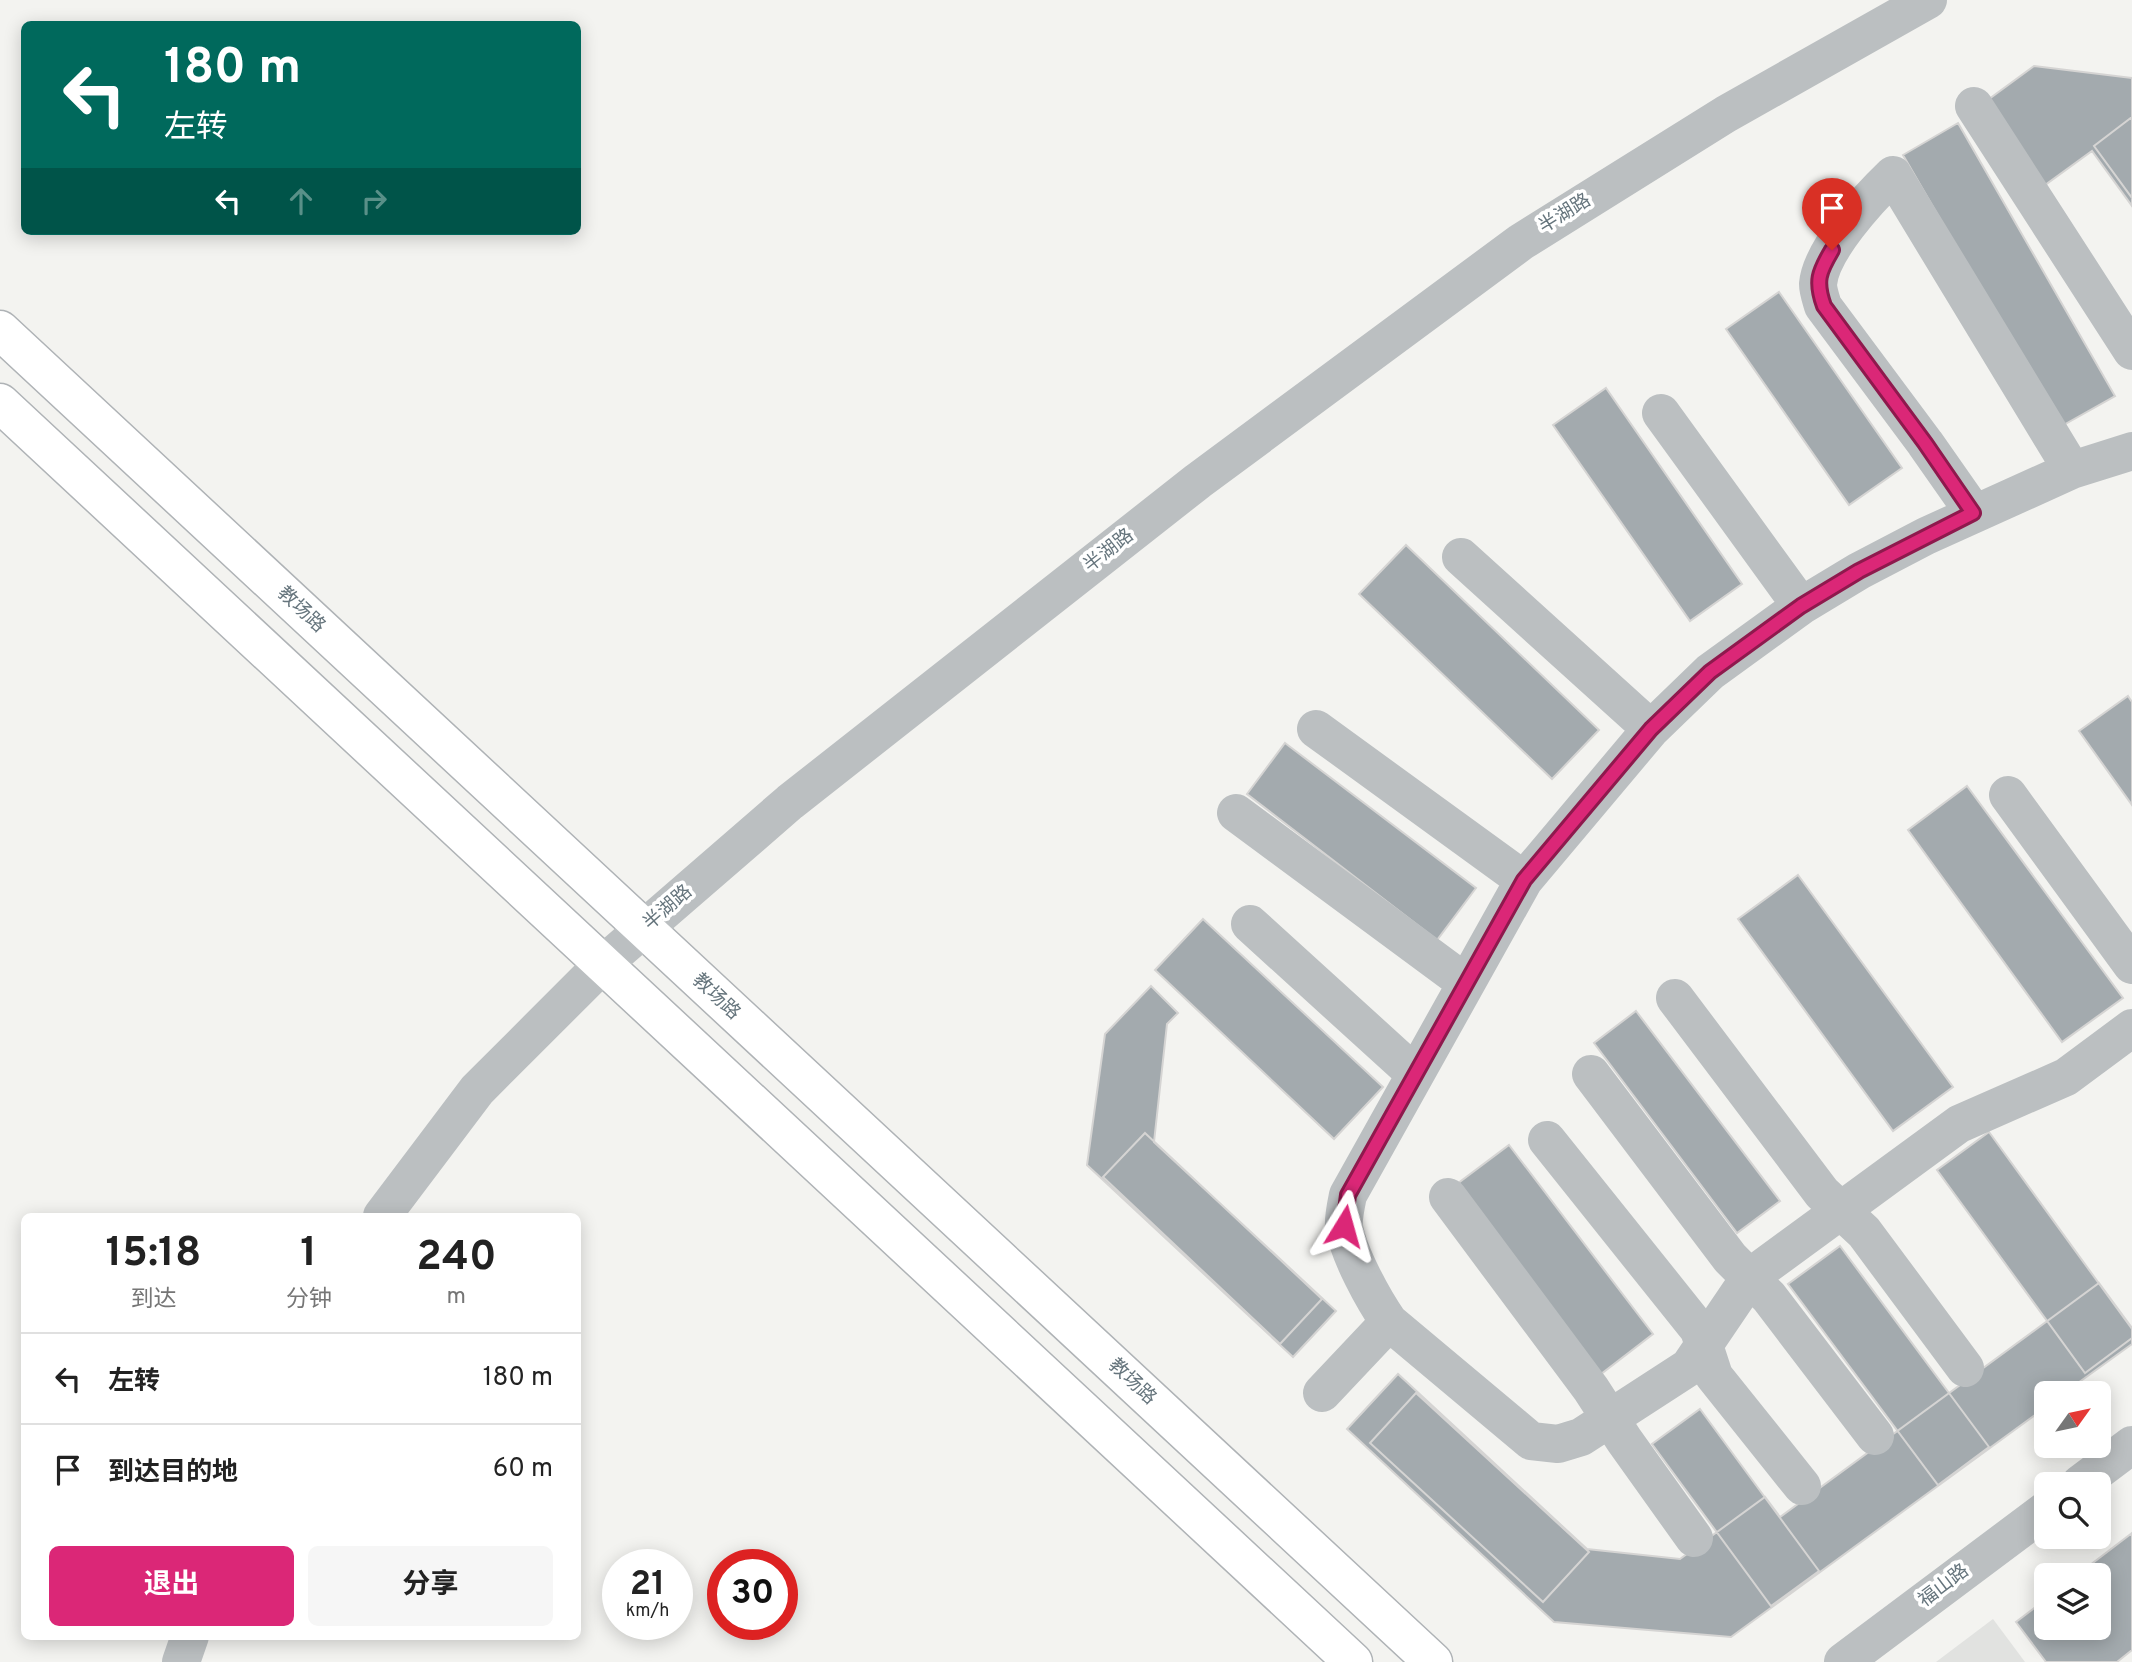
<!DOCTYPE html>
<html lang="zh">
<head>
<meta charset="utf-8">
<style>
  :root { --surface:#fff; --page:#f6f6f6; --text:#222; --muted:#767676; --line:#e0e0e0; --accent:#db2777 }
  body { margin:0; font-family:Overpass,"Noto Sans SC",sans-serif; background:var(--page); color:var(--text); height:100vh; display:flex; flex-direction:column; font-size:26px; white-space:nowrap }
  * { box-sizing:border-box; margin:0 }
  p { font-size:23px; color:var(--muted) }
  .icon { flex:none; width:38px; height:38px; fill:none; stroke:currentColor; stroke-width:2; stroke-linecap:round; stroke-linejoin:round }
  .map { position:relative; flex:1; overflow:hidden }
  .panel { position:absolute; left:21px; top:1213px; width:560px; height:427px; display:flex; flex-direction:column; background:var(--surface); border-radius:10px; box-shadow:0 4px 18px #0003 }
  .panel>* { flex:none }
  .top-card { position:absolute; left:21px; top:21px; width:560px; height:214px; border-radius:10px; box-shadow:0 4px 18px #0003; background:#00695c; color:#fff; overflow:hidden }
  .needle { width:46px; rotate:57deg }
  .buttons { position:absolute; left:2034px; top:1381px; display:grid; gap:14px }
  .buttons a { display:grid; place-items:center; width:77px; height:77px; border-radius:10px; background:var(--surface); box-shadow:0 4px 18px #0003; font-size:35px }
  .speed { position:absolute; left:602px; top:1549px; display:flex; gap:14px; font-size:35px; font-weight:700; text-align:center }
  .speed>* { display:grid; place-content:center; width:91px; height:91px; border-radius:50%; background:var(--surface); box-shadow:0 4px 18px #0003; line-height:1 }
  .speed small { font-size:18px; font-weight:400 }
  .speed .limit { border:10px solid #d22; background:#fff; color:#111 }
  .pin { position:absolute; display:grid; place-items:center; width:60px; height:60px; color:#fff; margin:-72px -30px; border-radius:50% 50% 50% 0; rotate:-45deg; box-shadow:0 0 7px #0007 }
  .pin .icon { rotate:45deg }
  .me { position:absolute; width:77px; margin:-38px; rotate:8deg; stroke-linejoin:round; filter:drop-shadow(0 0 5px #0008) }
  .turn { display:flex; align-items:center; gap:24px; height:147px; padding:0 28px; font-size:32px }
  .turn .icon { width:91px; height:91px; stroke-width:2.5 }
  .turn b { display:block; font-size:49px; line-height:60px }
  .lanes { display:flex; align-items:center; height:66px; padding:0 28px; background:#0003; justify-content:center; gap:35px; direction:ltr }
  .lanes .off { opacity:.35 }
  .eta { display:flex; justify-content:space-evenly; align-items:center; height:119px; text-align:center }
  .eta b { font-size:42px; font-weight:700; line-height:49px }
  .action { display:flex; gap:14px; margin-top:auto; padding:14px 28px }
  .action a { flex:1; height:80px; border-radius:10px; background:var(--accent); color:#fff; font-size:28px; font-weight:700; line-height:80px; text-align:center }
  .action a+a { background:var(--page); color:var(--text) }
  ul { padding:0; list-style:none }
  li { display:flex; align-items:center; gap:21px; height:91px; padding:0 28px; border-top:2px solid var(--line) }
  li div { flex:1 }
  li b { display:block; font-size:26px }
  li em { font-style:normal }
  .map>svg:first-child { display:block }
</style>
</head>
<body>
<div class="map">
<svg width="2132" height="1662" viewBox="0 0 2132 1662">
  <rect width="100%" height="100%" fill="#f3f3f0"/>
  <path fill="#e1e2e0" d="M1993,1619L2025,1662H1936Z"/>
  <path fill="#a3aaae" stroke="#d5d4d3" stroke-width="2" d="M2034,66L2132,78V206L2092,151L2045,185L1985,102Z
    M2132,117V198L2094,146Z
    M1958,123L2115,396L2060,427L1903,155Z
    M1779,292L1902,468L1849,505L1726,329Z
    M1606,388L1742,584L1690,621L1553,425Z
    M1406,545L1599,730L1552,779L1359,594Z
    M2128,696L2132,702V805L2079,731Z
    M1285,743L1476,888L1437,940L1247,794Z
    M1967,786L2123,998L2062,1042L1908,830Z
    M1798,875L1953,1087L1893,1131L1738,919Z
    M1203,919L1383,1087L1334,1139L1155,970Z
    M1151,986L1178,1013L1167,1024L1154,1142L1336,1311L1293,1357L1087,1165L1105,1034Z
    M1636,1011L1780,1201L1737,1233L1594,1043Z
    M1989,1132L2132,1329V1338L2085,1373L1937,1170Z
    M1145,1133L1322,1299L1280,1344L1103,1177Z
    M1509,1145L1653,1334L1601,1374L1457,1184Z
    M1840,1246L1989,1447L1938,1485L1788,1284Z
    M2099,1283L2132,1328V1344L2064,1393H2046V1407L1731,1637L1554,1622L1347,1429L1398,1374L1587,1549L1680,1559L1765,1497L1780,1517Z
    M1416,1393L1589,1552L1543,1602L1370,1443Z
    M1700,1409L1819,1571L1771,1606L1652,1444Z
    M2132,1533V1650L2117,1662H2046L2016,1622L2046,1599V1628H2098V1575H2077Z"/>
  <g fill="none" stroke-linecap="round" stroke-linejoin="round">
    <g stroke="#afb3b6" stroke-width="41">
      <path id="major" d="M0,330L1433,1662
        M0,403L1353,1662"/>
    </g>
    <path stroke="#bbbfc1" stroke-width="38" d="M1974,106L2132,351
      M1661,413L1801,606
      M2132,451L2072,470L1926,536L1859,571L1801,606L1710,672L1651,729L1524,880L1348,1195C1346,1205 1343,1218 1344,1227C1349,1255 1373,1299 1389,1322L1531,1441L1558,1444L1581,1437L1689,1367L1750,1277L1959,1124L2066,1077L2132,1028
      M1974,513L1925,443L1823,306C1821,299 1818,291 1818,284C1821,250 1868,199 1893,175L2072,470
      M1461,557L1651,729
      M1316,729L1524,880
      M2008,795L2132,965
      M1236,813L1466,983
      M1250,924L1415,1074
      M1675,998L1822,1193L1864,1232L1965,1368
      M1591,1074L1730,1258L1769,1297L1875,1436
      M1547,1140L1699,1330L1714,1376L1802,1486
      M1448,1197L1591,1389L1624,1440L1694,1538
      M382,1216L477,1090L603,964L790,802L1198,481L1521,242L1726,114L1928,0
      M1322,1393L1389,1322
      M2080,1484L2132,1445
      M181,1662L190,1636
      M1843,1662L2046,1510"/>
    <use href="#major" stroke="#fff" stroke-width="38"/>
  </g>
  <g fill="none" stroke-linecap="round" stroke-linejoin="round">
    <g stroke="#8e194d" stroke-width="18">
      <path id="route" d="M1344,1226L1348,1195L1524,880L1651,729L1710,672L1801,606L1859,571L1973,513L1925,443L1824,306C1815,281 1819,272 1832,250"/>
    </g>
    <use href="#route" stroke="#db2777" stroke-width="12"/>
  </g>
  <g text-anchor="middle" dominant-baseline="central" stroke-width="7" stroke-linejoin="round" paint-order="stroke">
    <g font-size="19" fill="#66757d" stroke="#fff">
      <text transform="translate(1565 214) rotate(-32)">半湖路</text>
      <text transform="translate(1109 551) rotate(-38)">半湖路</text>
      <text transform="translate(301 610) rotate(43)">教场路</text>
      <text transform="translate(668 908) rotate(-41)">半湖路</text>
      <text transform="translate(716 997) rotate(43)">教场路</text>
      <text transform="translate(1132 1382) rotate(43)">教场路</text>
      <text transform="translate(1944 1586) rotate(-37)">福山路</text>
    </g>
  </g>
</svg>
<div class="buttons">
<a><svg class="needle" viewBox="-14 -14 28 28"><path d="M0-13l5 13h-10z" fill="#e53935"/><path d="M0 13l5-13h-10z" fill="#767676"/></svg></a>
<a><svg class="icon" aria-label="search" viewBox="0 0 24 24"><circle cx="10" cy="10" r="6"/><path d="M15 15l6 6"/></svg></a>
<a><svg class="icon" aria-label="layers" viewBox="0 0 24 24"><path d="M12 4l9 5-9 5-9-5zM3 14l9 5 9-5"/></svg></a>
</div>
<div class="speed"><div>21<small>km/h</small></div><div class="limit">30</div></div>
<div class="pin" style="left:1832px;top:250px;background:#d93025"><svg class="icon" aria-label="arrive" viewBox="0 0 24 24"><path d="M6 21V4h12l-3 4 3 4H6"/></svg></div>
<svg class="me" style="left:1344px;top:1226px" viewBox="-20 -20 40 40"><path d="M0-17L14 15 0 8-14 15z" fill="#db2777" stroke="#fff" stroke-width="4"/></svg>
<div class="top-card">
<div class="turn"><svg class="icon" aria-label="left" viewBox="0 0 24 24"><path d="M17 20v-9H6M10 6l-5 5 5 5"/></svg><div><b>180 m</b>左转</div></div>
<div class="lanes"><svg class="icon" aria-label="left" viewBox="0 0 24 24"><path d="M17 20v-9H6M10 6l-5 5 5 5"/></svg><svg class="icon off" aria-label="ahead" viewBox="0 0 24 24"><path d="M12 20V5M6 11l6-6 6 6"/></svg><svg class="icon off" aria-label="right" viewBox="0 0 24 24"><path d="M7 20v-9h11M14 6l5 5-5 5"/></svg></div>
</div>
<section class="panel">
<div class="eta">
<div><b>15:18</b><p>到达</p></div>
<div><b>1</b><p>分钟</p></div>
<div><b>240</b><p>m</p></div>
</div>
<ul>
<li><svg class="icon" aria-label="left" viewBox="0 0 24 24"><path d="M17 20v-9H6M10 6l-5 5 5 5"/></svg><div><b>左转</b></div><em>180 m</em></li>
<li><svg class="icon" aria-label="arrive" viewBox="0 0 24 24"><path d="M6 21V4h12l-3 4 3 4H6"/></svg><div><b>到达目的地</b></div><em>60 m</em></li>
</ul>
<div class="action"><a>退出</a><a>分享</a></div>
</section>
</div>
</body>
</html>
